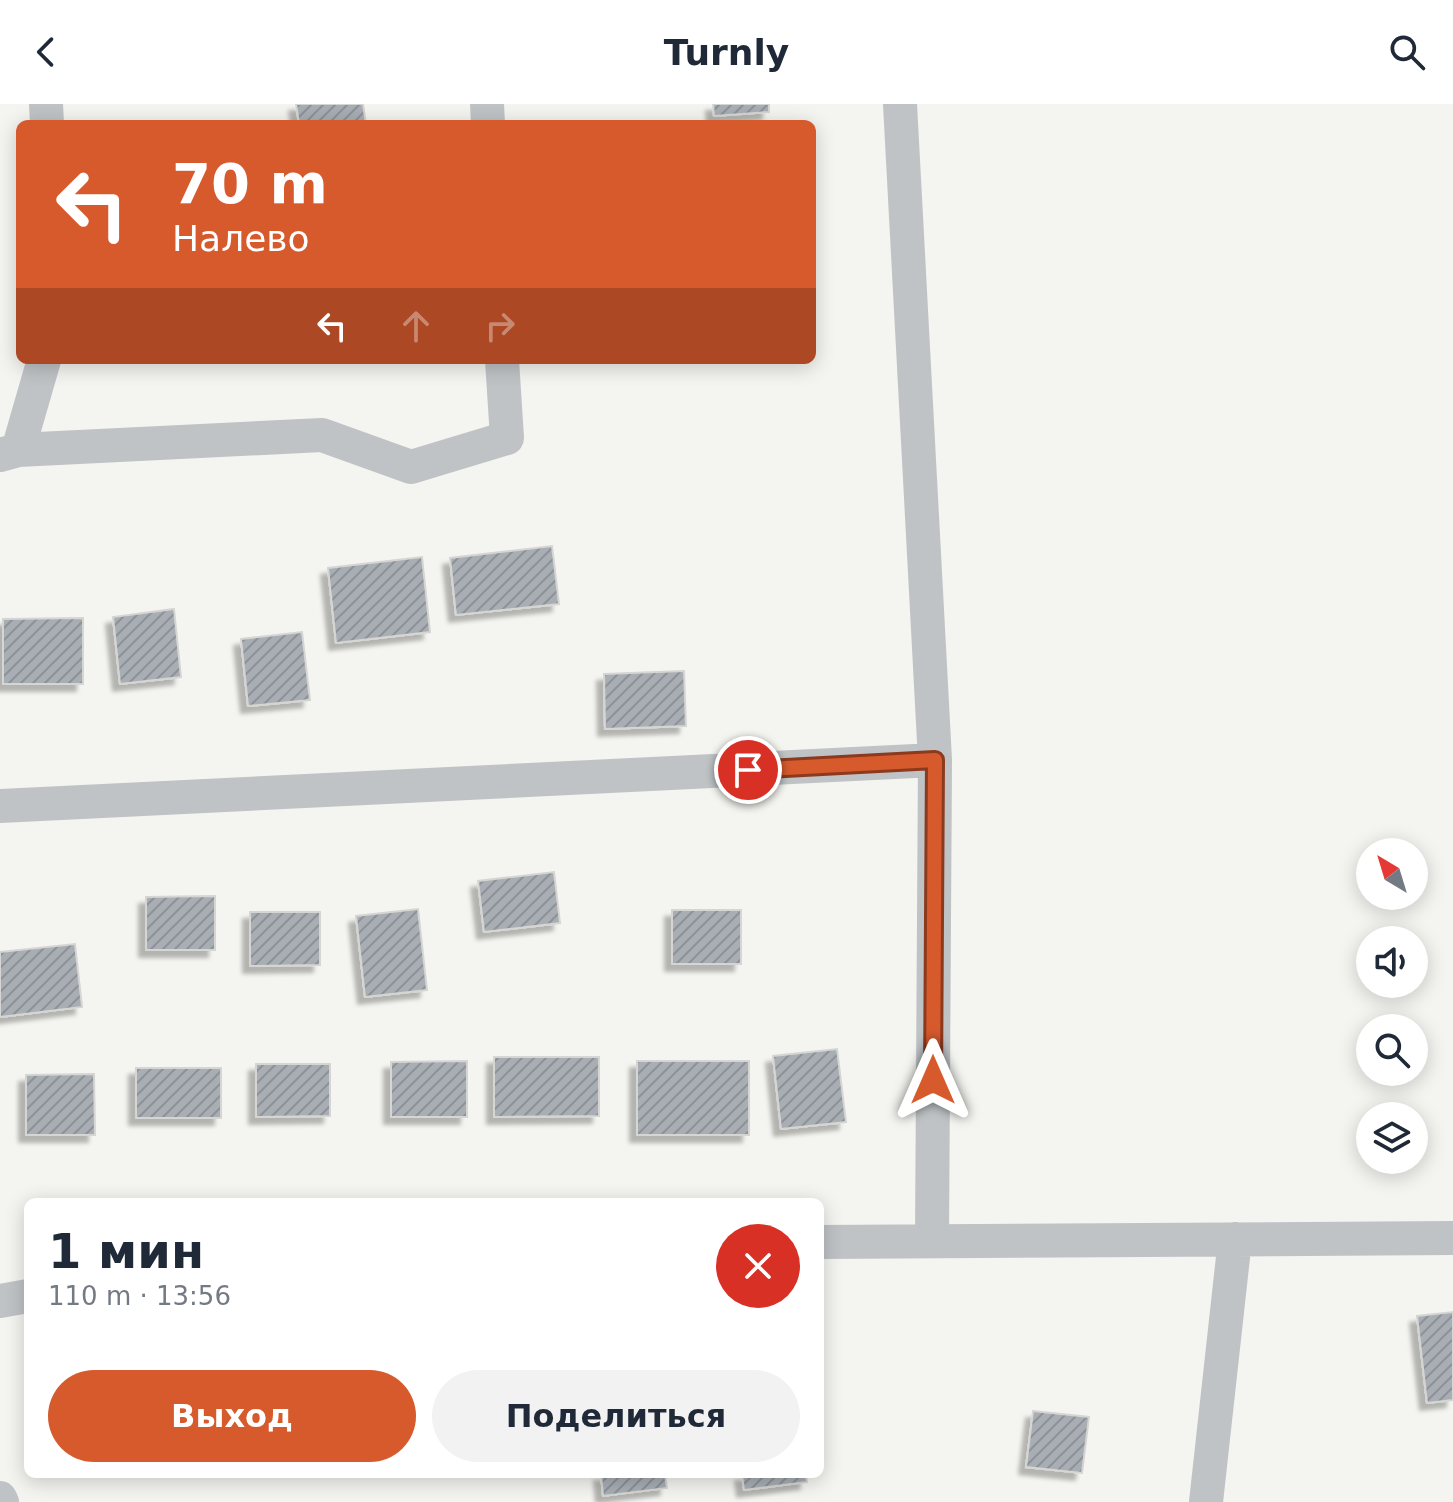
<!DOCTYPE html>
<html lang="ru">
<head>
<meta charset="utf-8">
<style>
  :root { --surface:#fff; --page:#f2f2f3; --text:#1f2937; --muted:#747a83; --accent:#d75a2d }
  body { margin:0; font-family:"DejaVu Sans",sans-serif; background:var(--page); color:var(--text); height:100vh; display:flex; flex-direction:column; font-size:30px; white-space:nowrap }
  * { box-sizing:border-box; margin:0 }
  p { font-size:26px; color:var(--muted) }
  .icon { flex:none; width:44px; height:44px; fill:none; stroke:currentColor; stroke-width:2; stroke-linecap:round; stroke-linejoin:round }
  .map { position:relative; flex:1; overflow:hidden }
  .panel { position:absolute; left:24px; top:1094px; width:800px; height:280px; display:flex; flex-direction:column; background:var(--surface); border-radius:12px; box-shadow:0 4px 20px #0003 }
  .panel>* { flex:none }
  .hud { position:absolute; left:16px; top:16px; width:800px; height:244px; border-radius:12px; box-shadow:0 4px 20px #0003; background:#d75a2d; color:#fff; overflow:hidden }
  .needle { width:52px; rotate:322deg }
  .fabs { position:absolute; left:1356px; top:734px; display:grid; gap:16px }
  .fabs a { display:grid; place-items:center; width:72px; height:72px; border-radius:50%; background:var(--surface); box-shadow:0 4px 20px #0003; font-size:40px }
  .pin { position:absolute; display:grid; place-items:center; width:68px; height:68px; color:#fff; margin:-34px; border:4px solid #fff; border-radius:50%; box-shadow:0 2px 8px #0007 }
  .me { position:absolute; width:88px; margin:-44px; rotate:0deg; stroke-linejoin:round; filter:drop-shadow(0 0 6px #0008) }
  .turn { display:flex; align-items:center; gap:28px; height:168px; padding:0 24px; font-size:36px }
  .turn .icon { width:104px; height:104px; stroke-width:2.5 }
  .turn b { display:block; font-size:56px; line-height:68px }
  .lanes { display:flex; align-items:center; height:76px; padding:0 24px; background:#0003; justify-content:center; gap:40px; direction:ltr }
  .lanes .off { opacity:.35 }
  .round { display:grid; place-items:center; flex:none; width:84px; height:84px; border-radius:42px; background:var(--page) }
  .head { display:flex; align-items:center; justify-content:space-between; height:136px; padding:0 24px }
  h1 { font-size:48px; font-weight:600; line-height:60px }
  .primary-button { display:flex; gap:16px; margin-top:auto; padding:16px 24px }
  .primary-button a { flex:1; height:92px; border-radius:48px; background:var(--accent); color:#fff; font-size:32px; font-weight:600; line-height:92px; text-align:center }
  .primary-button a+a { background:var(--page); color:var(--text) }
  header { display:flex; justify-content:space-between; align-items:center; height:104px; padding:0 24px; background:var(--surface); font-size:36px; font-weight:600 }
  .map>svg:first-child { display:block }
</style>
</head>
<body>
<header><svg class="icon" aria-label="back" viewBox="0 0 24 24"><path d="M15 5l-7 7 7 7"/></svg>Turnly<svg class="icon" aria-label="search" viewBox="0 0 24 24"><circle cx="10" cy="10" r="6"/><path d="M15 15l6 6"/></svg></header>
<div class="map">
<svg width="1453" height="1398" viewBox="0 0 1453 1398">
  <defs>
    <pattern id="building-hatch" width="6" height="6" patternUnits="userSpaceOnUse" patternTransform="scale(2)"><rect width="6" height="6" fill="#a8aeb4"/><path d="M-1 1l2-2M0 6l6-6M5 7l2-2" fill="none" stroke="#8c9298"/></pattern>
    <filter id="shadow"><feDropShadow dx="-7" dy="7" stdDeviation="2" flood-color="#0004"/></filter>
  </defs>
  <rect width="100%" height="100%" fill="#f4f4f0"/>
  <path fill="url(#building-hatch)" stroke="#d5d5d3" stroke-width="2" filter="url(#shadow)" d="M296,0H363L366,20H299Z
    M713,0H769V8L714,12Z
    M552,442L559,500L456,511L450,454Z
    M422,453L430,528L336,539L328,464Z
    M174,505L181,573L120,580L113,513Z
    M83,514V580H3V515Z
    M302,528L310,596L248,602L241,535Z
    M684,567L686,622L605,625L604,570Z
    M554,768L560,819L484,828L478,777Z
    M215,792V846H146V793Z
    M418,805L427,886L365,893L356,812Z
    M672,806H741V860H672Z
    M250,808H320V861L250,862Z
    M75,840L82,903L0,913V848Z
    M837,945L846,1018L781,1025L773,952Z
    M494,953H599V1012L494,1013Z
    M467,957V1013H391V958Z
    M637,957H749V1031H637Z
    M256,960H330V1012L256,1013Z
    M136,964H221V1014H136Z
    M94,970L95,1031H26V971Z
    M1453,1208V1296L1427,1299L1417,1212Z
    M1033,1307L1089,1313L1082,1369L1026,1363Z
    M601,1370H665L667,1384L603,1392Z
    M742,1370H806L807,1378L744,1386Z"/>
  <g fill="none" stroke-linecap="round" stroke-linejoin="round">
    <path stroke="#bfc3c6" stroke-width="34" d="M46,0L47,20
      M487,0L488,20
      M900,0L935,656L932,1136
      M18,346L44,256
      M0,351L18,346L322,331L411,363L507,334L502,256
      M0,702L935,656
      M820,1138L1453,1134
      M0,1197L28,1192
      M0,1394L2,1398
      M1206,1398L1235,1135"/>
  </g>
  <g fill="none" stroke-linecap="round" stroke-linejoin="round">
    <g stroke="#8c3a1d" stroke-width="20">
      <path id="route" d="M748,666L935,656L933,976"/>
    </g>
    <use href="#route" stroke="#d75a2d" stroke-width="14"/>
  </g>
</svg>
<div class="fabs">
<a><svg class="needle" viewBox="-14 -14 28 28"><path d="M0-13l5 13h-10z" fill="#e53935"/><path d="M0 13l5-13h-10z" fill="#747a83"/></svg></a>
<a><svg class="icon" aria-label="sound" viewBox="0 0 24 24"><path d="M4 9h4l5-4v14l-5-4H4zM17 9q2 3 0 6"/></svg></a>
<a><svg class="icon" aria-label="search" viewBox="0 0 24 24"><circle cx="10" cy="10" r="6"/><path d="M15 15l6 6"/></svg></a>
<a><svg class="icon" aria-label="layers" viewBox="0 0 24 24"><path d="M12 4l9 5-9 5-9-5zM3 14l9 5 9-5"/></svg></a>
</div>
<div class="pin" style="left:748px;top:666px;background:#d93025"><svg class="icon" aria-label="arrive" viewBox="0 0 24 24"><path d="M6 21V4h12l-3 4 3 4H6"/></svg></div>
<svg class="me" style="left:933px;top:976px" viewBox="-20 -20 40 40"><path d="M0-17L14 15 0 8-14 15z" fill="#d75a2d" stroke="#fff" stroke-width="4"/></svg>
<div class="hud">
<div class="turn"><svg class="icon" aria-label="left" viewBox="0 0 24 24"><path d="M17 20v-9H6M10 6l-5 5 5 5"/></svg><div><b>70 m</b>Налево</div></div>
<div class="lanes"><svg class="icon" aria-label="left" viewBox="0 0 24 24"><path d="M17 20v-9H6M10 6l-5 5 5 5"/></svg><svg class="icon off" aria-label="ahead" viewBox="0 0 24 24"><path d="M12 20V5M6 11l6-6 6 6"/></svg><svg class="icon off" aria-label="right" viewBox="0 0 24 24"><path d="M7 20v-9h11M14 6l5 5-5 5"/></svg></div>
</div>
<section class="panel">
<div class="head"><div><h1>1 мин</h1><p>110 m · 13:56</p></div><a class="round" style="background:#d93025;color:#fff"><svg class="icon" aria-label="close" viewBox="0 0 24 24"><path d="M6 6l12 12M18 6L6 18"/></svg></a></div>
<div class="primary-button"><a>Выход</a><a>Поделиться</a></div>
</section>
</div>
</body>
</html>
